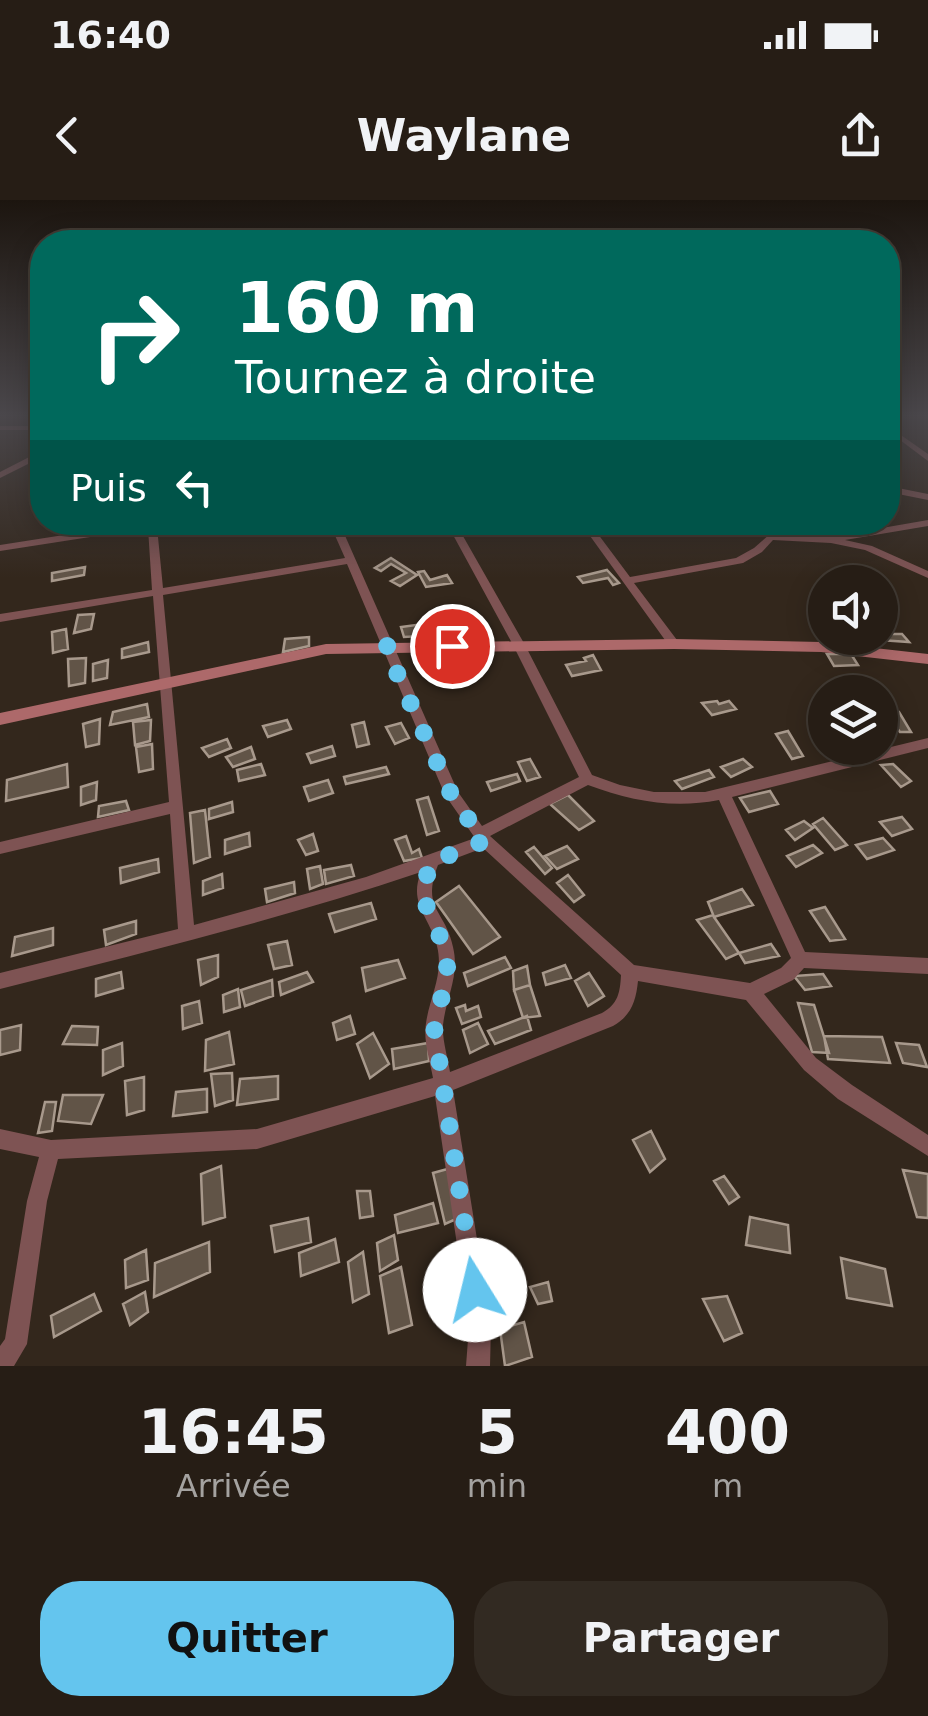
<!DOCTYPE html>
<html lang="fr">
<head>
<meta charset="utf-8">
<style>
  :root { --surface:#261d15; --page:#322a22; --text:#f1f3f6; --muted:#a4a2a0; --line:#423b34; --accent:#64c5ee }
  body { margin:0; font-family:"DejaVu Sans",sans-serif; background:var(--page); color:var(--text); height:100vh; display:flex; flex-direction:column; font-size:38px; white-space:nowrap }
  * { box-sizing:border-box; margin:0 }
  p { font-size:32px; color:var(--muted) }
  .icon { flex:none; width:55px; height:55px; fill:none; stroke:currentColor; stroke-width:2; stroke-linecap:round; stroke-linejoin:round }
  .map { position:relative; height:1166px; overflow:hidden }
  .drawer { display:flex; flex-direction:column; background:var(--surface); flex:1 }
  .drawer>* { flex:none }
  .guide { position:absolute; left:30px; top:30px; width:870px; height:305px; border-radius:40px; box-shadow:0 5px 25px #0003,0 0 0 2px var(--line); background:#00695c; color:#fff; overflow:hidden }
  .tools { position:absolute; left:808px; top:365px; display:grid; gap:20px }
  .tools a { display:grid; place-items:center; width:90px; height:90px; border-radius:50%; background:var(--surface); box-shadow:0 5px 25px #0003,0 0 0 2px var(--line); font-size:50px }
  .pin { position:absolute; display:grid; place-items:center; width:85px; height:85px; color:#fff; margin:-42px; border:5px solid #fff; border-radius:50%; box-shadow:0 2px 10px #0007 }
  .me { position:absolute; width:110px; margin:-55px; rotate:351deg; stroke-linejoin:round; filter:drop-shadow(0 0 8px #0008) }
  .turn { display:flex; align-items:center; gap:35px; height:210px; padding:0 40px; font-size:45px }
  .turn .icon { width:130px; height:130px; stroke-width:2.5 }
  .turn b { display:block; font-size:70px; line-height:85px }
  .then { display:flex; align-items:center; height:95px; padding:0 40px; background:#0003; gap:20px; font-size:38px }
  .eta { display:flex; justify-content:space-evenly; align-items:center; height:170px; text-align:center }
  .eta b { font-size:60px; font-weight:600; line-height:70px }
  .action { display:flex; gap:20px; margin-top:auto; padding:20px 40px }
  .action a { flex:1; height:115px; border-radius:40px; background:var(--accent); color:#111; font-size:40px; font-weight:600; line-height:115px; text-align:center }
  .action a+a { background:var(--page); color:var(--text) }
  .status { display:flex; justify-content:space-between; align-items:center; height:70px; padding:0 50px; background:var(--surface); direction:ltr }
  .status svg { height:28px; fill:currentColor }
  header { display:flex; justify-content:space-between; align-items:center; height:130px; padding:0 40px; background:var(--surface); font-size:45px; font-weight:600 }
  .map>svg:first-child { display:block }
</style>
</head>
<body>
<div class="status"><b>16:40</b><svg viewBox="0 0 49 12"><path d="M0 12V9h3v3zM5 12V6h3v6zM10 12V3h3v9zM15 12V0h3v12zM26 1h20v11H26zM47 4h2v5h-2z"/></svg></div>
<header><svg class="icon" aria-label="back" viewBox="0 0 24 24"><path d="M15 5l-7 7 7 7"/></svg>Waylane<svg class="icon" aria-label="share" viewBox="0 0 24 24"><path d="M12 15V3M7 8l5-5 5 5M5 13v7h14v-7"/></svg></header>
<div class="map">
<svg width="928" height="1166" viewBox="0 0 928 1166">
  <rect width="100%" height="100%" fill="#33271c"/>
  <path fill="#615447" stroke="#a8998c" stroke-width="2.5" d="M391,358L417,375L400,386L391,381L406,373L391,364L381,371L375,368Z
    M85,367L84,375L52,381V373Z
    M607,370L619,383L613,385L608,378L583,383L578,377Z
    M424,371L430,380L447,375L452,383L426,387L418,372Z
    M94,414L91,429L74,433L78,415Z
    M431,423L438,427L441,435L404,437L401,427Z
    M66,429L68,449L53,453L52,432Z
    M880,434H902L909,442L850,438H880Z
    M309,437V446L283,452L285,439Z
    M148,442L149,452L122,458V449Z
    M827,454H851L858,465L834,466Z
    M593,455L601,470L572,476L566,465L586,461L584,458Z
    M86,458L85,483L69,486L68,459Z
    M108,460L107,478L93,481V464Z
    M717,501L719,504L729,501L736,509L712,515L702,503Z
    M147,504L149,517L110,525L113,512Z
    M884,511L899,512L911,532H900Z
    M100,519L99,544L86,547L83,524Z
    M151,520L150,541L135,545L133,522Z
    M287,520L291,529L268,537L263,526Z
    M364,522L369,544L357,547L352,525Z
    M401,523L409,538L395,544L386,527Z
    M788,531L803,556L792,559L776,534Z
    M227,539L231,548L209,557L202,548Z
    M152,544L153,569L139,572L136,547Z
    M332,546L335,556L311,563L307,554Z
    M251,547L255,559L233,567L226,557Z
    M530,559L540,577L527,581L518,562Z
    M743,559L752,567L731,577L721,567Z
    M67,564L68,587L6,601L7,580Z
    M261,564L265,575L239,581L237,570Z
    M893,564L911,581L901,587L881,565Z
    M386,567L389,574L346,584L344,577Z
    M709,570L714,577L682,589L675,581Z
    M517,574L520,581L491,591L487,582Z
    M328,580L333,593L309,601L304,587Z
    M97,582L96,600L81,605V587Z
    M770,591L778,604L749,612L740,598Z
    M568,595L594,621L579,630L550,604Z
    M428,597L439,631L427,635L417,600Z
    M126,601L129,610L98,617L99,606Z
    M232,602L233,612L209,619V609Z
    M205,610L210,657L194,663L190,613Z
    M902,617L912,629L892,636L880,622Z
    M823,618L847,645L835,650L813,624Z
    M804,621L813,628L795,640L786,630Z
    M249,633L250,646L225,654V640Z
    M313,634L318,651L306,655L298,640Z
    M406,636L412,653L419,649L422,658L404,661L395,640Z
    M883,638L894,650L867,659L856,645Z
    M813,645L822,653L796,667L787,656Z
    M567,646L578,659L557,669L545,656Z
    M534,647L552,668L545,674L526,652Z
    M158,659L159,672L121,683L120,668Z
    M351,665L354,676L326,684L324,670Z
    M320,666L323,684L310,689L307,669Z
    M222,674L223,688L203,695V681Z
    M568,675L584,695L574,702L557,683Z
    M294,682L295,693L267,702L265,689Z
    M459,686L500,737L473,754L436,702Z
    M742,689L753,705L714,717L708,702Z
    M371,703L376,719L335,732L329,714Z
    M825,707L845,739L830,741L810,711Z
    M713,715L714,717L739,753L726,759L697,720Z
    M136,721V734L106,745L104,730Z
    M53,728V745L12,756L15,737Z
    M287,741L292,765L274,769L268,745Z
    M771,744L779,756L745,763L739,753Z
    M218,755V777L201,785L198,760Z
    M505,757L511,768L468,786L464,773Z
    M398,760L405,778L366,791L362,768Z
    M565,765L571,778L546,785L543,773Z
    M527,766L530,785L514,790L513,771Z
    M121,772L123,788L96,796V779Z
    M307,772L313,782L281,795L279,782Z
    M589,773L604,796L588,806L575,781Z
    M823,774L831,786L805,790L794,776Z
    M272,780L273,796L245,806L241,790Z
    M530,785L540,816L523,818L514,790Z
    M238,789L240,807L224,812L223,795Z
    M199,801L202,823L183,829L182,806Z
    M798,803L814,805L829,853L812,852Z
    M465,805L466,811L478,806L481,817L462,824L456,808Z
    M350,816L355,834L337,840L333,823Z
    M527,816L531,830L495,844L488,831Z
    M478,823L488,844L470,853L463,830Z
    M21,825L20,850L0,855V830Z
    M72,826L98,827L97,845L63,844Z
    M229,832L234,864L205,871L206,840Z
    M373,833L389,864L370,878L357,844Z
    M824,836L882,837L890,863L828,859Z
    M122,843L123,866L103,875V850Z
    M428,843L429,861L394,869L392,849Z
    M896,843L919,845L927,867L903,863Z
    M232,873L233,900L215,906L211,874Z
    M278,876V899L237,905L240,879Z
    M144,877V910L127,915L125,881Z
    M207,889V912L173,916L176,892Z
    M63,895H103L91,924L58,921Z
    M45,902H56L52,931L38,933Z
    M651,931L665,959L650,972L633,940Z
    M221,966L225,1017L203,1024L201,974Z
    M451,968L463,1016L445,1024L433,973Z
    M903,970L928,974V1018L917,1017Z
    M724,976L739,997L729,1004L714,981Z
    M357,991H370L373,1016L360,1018Z
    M433,1003L438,1023L398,1033L395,1015Z
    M750,1017L788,1025L790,1053L746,1045Z
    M308,1018L311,1042L275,1052L271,1026Z
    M394,1035L398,1060L380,1071L377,1043Z
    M335,1039L339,1062L301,1076L299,1053Z
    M209,1042L210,1072L154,1097L155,1063Z
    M146,1050L148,1080L126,1088L125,1060Z
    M363,1052L369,1094L353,1102L348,1062Z
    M841,1058L885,1069L892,1106L847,1098Z
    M401,1067L412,1125L389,1133L380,1076Z
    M548,1082L552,1101L538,1104L530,1087Z
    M145,1092L148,1112L130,1125L123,1104Z
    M94,1094L101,1111L54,1137L51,1116Z
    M727,1096L742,1133L724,1141L703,1099Z
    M524,1122L532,1157L505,1166L500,1129Z"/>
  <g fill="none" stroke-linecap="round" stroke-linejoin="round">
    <path fill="#7e5353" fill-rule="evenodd" d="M0,226H42V230H0Z
      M888,226L928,254V261L888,231Z
      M39,252H42V257L0,278V272Z
      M888,286L928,294V300L888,292Z
      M928,320V326L845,340L872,346L928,371V378L865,350L831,343L773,340L762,352L743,363L634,383L680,444L674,448L670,447L580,322H589L630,377L736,358L754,348L770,334L830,337Z
      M147,322H173L157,327L163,388L345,358L329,322H339L458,592L482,626L579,577L513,445L446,322H455L525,445L592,575L620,585L654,592H705L928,538V548L732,597L805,752L928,758V774L804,768L793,780L764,794L816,858L852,885L928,935V956L838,899L804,870L746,800L638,781C636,801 631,816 613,826L453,890L491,1126L490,1166H466L469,1126L435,896L257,949L58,959L47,1001L27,1144L14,1166H0V1146L5,1139L27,1001L39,957L0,949V929L51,940L257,929L433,878C430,861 423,840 426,823C430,796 444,774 437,746C430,717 408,704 421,672C282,719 142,753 0,789V773L178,729L170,614L0,654V642L169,602L153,396L0,422V414L152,390L148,328L0,351V345ZM347,364L445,595L475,638L366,677L194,725L163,395ZM588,585C631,601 673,609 719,600L791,758L781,768L750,783L634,765L490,636ZM483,648L621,775C620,793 618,804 602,813L450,872C448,858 442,840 443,825C446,797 460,776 453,747C445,709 421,710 438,665Z"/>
    <path fill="#ad696a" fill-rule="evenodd" d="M674,439L821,442L928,454V464L821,452L674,449L326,454L0,525V513L326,444Z"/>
  </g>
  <linearGradient id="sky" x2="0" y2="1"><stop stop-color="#1c150f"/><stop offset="0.57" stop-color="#4a474b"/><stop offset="1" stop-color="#4a474b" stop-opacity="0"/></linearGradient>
  <rect width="928" height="378" fill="url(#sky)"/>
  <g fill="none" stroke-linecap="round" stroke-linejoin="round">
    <path stroke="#64c5ee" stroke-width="18" stroke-dasharray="0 32.4" d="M452,446H385L452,596L484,641L432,662L423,686L424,700L444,746L448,773L434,827L475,1090"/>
  </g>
</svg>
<div class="tools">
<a><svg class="icon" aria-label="sound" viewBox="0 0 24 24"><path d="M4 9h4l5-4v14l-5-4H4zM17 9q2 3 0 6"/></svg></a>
<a><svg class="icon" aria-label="layers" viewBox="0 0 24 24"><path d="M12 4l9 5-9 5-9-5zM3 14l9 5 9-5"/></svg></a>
</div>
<div class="pin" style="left:452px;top:446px;background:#d93025"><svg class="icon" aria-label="arrive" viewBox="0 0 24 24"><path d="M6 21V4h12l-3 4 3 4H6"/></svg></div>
<svg class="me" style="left:475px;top:1090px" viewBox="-20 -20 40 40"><circle r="19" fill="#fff"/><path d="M0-13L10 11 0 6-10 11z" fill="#64c5ee"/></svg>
<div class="guide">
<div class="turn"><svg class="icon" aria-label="right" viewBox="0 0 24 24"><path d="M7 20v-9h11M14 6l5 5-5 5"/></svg><div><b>160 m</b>Tournez à droite</div></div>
<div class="then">Puis<svg class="icon" aria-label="left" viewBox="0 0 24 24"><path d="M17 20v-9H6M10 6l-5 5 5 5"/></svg></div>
</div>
</div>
<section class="drawer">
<div class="eta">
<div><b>16:45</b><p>Arrivée</p></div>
<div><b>5</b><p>min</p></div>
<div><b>400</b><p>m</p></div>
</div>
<div class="action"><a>Quitter</a><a>Partager</a></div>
</section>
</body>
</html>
